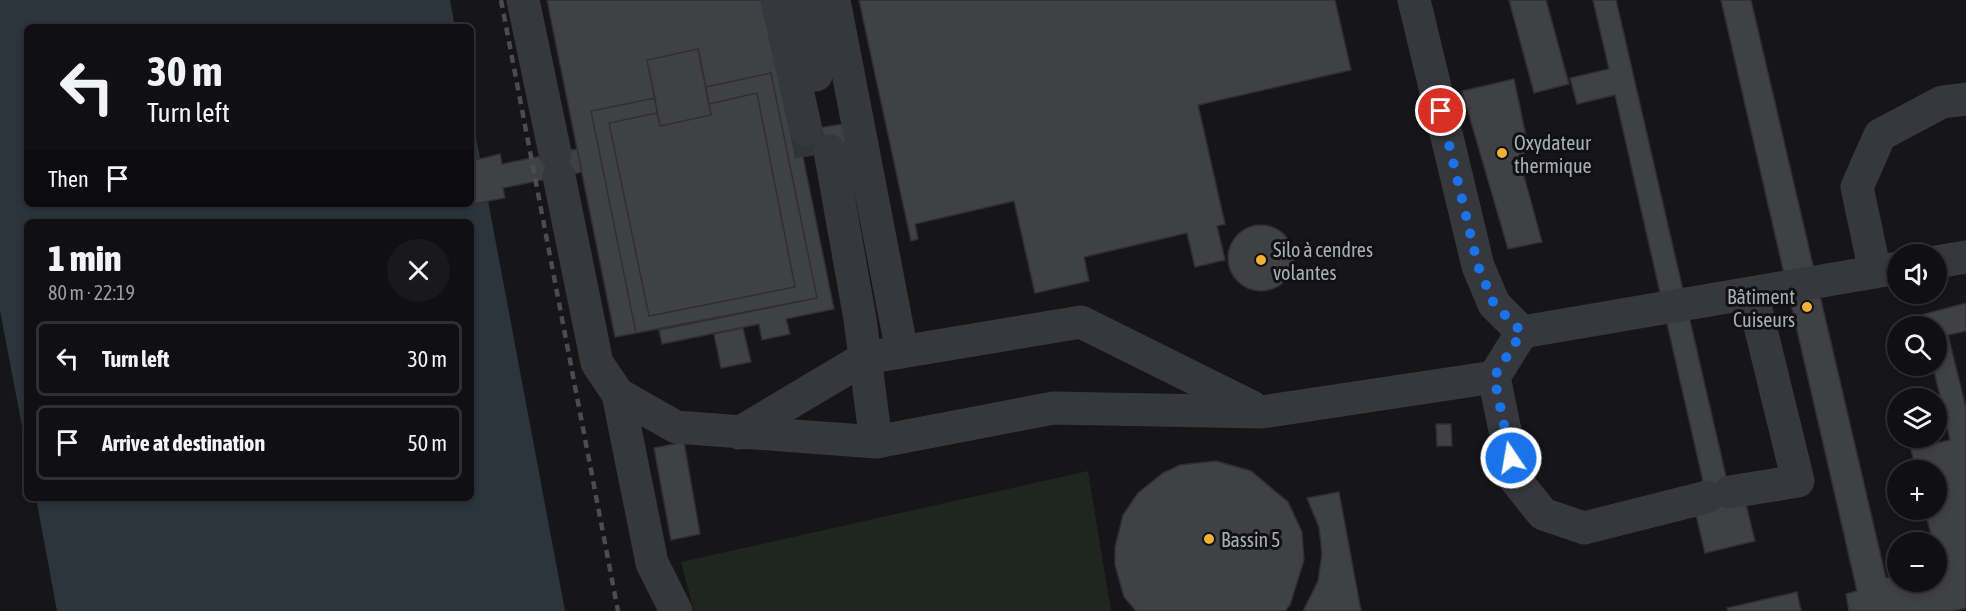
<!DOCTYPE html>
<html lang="en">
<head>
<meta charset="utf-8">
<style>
  :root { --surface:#101012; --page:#19191b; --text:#f1f3f6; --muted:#9c9d9f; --line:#303032 }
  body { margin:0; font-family:"Asap Condensed",sans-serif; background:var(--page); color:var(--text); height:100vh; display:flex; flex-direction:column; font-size:22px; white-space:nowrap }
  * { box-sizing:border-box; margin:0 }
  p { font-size:20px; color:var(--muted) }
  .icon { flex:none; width:33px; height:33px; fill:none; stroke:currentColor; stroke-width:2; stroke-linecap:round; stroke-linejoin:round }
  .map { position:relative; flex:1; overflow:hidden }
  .drawer { position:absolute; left:24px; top:219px; width:450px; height:282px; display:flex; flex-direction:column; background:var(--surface); border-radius:9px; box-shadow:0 3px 9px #0003,0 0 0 2px var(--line) }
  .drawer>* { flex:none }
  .banner { position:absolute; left:24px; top:24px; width:450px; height:183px; border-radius:9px; box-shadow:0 3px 9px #0003,0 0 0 2px var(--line); background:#101012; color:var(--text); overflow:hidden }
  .fabs { position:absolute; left:1887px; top:244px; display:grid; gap:12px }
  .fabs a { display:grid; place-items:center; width:60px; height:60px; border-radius:50%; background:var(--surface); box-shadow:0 3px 9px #0003,0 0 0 2px var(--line); font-size:30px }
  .pin { position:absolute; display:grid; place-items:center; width:51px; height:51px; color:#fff; margin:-26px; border:3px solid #fff; border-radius:50%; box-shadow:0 2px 6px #0007 }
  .me { position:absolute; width:66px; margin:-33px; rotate:348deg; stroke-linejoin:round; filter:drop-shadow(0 0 4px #0008) }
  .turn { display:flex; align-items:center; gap:21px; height:126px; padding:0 24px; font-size:27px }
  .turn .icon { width:78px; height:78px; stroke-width:2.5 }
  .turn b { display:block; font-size:42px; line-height:51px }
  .then { display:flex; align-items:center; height:57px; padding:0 24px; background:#0003; gap:12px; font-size:22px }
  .round { display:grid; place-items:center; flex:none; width:63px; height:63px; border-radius:32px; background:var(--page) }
  .head { display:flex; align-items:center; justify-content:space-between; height:102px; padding:0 24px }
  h1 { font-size:36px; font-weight:800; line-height:45px }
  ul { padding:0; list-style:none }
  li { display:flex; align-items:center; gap:18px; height:75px; margin:0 12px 9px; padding:0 12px; border:3px solid var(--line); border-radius:9px }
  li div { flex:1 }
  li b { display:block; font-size:22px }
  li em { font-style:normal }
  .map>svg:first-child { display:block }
</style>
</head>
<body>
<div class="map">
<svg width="1966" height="611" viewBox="0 0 1966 611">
  <rect width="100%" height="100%" fill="#161618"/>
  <path fill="#1e261f" d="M1088,471L1111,611H694L681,562Z"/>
  <path fill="#2c353c" d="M0,0H450L455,27H27V204H471V110L565,611H57L36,498H471V222H27V452L0,311Z"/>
  <path fill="#404145" stroke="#303034" stroke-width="1.5" d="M547,0H771L834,309L786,319L790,334L762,340L759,324L662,344L659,330L817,298L771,73L706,87L698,49L647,60L655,98L591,111L636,333L615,337Z
    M859,0H1335L1351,70L1198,105L1225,224L1217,226L1225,260L1195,267L1187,233L1084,257L1089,281L1035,293L1014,201L915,224L918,239L911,241Z
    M1509,0H1546L1569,84L1534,93Z
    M1593,0H1616L1733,507L1746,504L1755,541L1705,553L1696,515L1710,512L1615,95L1577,104L1570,78L1609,69Z
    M1721,0H1751L1886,578L1898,575V582H1936V566L1938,565L1936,543H1933L1925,510H1936V471H1916L1911,449L1950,440L1933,366H1936V327H1924L1921,315L1966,303V331L1948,335L1966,408V608L1953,611H1849L1846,594L1857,591Z
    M698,49L711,115L660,126L647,60Z
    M771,73L817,298L636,333L591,111L655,98L657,113L609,123L649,316L795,287L757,93L709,104L706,87Z
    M1514,79L1527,141L1521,165L1542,242L1508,249L1462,91Z
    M757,93L795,287L649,316L609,123L657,113L660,126L711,115L709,104Z
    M849,123L854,146L803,157L798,131Z
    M577,149L582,172L503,188L505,198L453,208L452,204H471V161L500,154L502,164Z
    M1228 258a33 33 0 1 1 66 0a33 33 0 1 1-66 0Z
    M743,328L751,362L721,368L714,334Z
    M1436,424H1451L1452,446H1437Z
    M684,442L700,534L671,540L654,448Z
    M1216,461L1251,471L1288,502L1302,532L1304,560L1290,605L1285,611H1136L1124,597L1115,565V547L1123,515L1138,493L1163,473L1180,465Z
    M1339,492L1361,611H1303L1318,581L1322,554L1319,527L1307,498Z
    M1797,592L1801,611H1728L1727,608Z"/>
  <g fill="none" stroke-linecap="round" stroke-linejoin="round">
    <path stroke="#333438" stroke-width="33" stroke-dasharray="33 16" stroke-linecap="butt" d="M806,130L811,155"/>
    <path stroke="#37383d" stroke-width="33" d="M523,0L555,153
      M777,0L806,130
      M802,0L816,75
      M834,0L902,352
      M1414,0L1478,266L1494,304L1522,332
      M830,151L860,319L876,442L1053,408L1262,412L1494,377L1522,332L1898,268
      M559,176L597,363L618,394L676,427L876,442
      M1936,262L1966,257
      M1875,272L1857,187L1880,135L1942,102L1966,99
      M1494,377L1515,479L1543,514L1584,528L1707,497
      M618,394L652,563L676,611
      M739,433L865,358L1081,322L1252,407
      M1730,492L1798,481L1752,293"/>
    <path stroke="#4a4c52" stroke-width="4.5" stroke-dasharray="8 6" stroke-linecap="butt" d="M501,0L618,611"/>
  </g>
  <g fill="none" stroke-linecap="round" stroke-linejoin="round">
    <path stroke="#1a73e8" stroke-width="10" stroke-dasharray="0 18" d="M1441,111L1478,266L1494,304L1522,332L1494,377L1511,458"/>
  </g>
  <g fill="#f2b134" stroke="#111113" stroke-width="2">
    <circle cx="1502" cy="153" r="6"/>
    <circle cx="1261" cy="260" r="6"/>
    <circle cx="1807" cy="307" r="6"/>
    <circle cx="1209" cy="539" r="6"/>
  </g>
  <g text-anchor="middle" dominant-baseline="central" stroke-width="6" stroke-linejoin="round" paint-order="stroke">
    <g font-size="20" fill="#a8adb8" stroke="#111113" text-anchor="start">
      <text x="1514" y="142">Oxydateur<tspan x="1514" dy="23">thermique</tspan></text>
      <text x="1273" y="249">Silo à cendres<tspan x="1273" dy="23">volantes</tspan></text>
      <text x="1795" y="296" text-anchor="end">Bâtiment<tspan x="1795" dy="23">Cuiseurs</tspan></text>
      <text x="1221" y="539">Bassin 5</text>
    </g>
  </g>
</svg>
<div class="fabs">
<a><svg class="icon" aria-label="sound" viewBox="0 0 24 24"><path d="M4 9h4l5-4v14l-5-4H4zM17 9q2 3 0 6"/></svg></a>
<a><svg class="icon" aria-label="search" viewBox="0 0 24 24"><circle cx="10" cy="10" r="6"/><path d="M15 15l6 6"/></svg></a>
<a><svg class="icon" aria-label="layers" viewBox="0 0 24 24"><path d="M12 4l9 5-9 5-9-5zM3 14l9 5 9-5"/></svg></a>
<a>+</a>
<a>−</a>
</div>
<div class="pin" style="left:1441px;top:111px;background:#d93025"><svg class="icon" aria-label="arrive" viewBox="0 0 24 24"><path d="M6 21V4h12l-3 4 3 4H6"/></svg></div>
<svg class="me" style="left:1511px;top:458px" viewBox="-20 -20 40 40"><circle r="17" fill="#1a73e8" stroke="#fff" stroke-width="3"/><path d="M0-11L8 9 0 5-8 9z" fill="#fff"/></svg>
<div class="banner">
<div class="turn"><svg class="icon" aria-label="left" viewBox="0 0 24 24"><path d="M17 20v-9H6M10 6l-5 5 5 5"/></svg><div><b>30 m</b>Turn left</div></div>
<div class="then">Then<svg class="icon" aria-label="arrive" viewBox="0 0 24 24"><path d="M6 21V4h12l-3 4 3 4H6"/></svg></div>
</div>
<section class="drawer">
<div class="head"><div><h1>1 min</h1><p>80 m · 22:19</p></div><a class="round"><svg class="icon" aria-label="close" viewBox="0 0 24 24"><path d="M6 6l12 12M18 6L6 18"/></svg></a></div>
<ul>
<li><svg class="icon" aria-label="left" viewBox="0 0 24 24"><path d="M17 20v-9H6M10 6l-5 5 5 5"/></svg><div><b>Turn left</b></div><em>30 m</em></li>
<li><svg class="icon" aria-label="arrive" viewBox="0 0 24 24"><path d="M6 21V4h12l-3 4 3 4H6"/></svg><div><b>Arrive at destination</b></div><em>50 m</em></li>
</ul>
</section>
</div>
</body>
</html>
